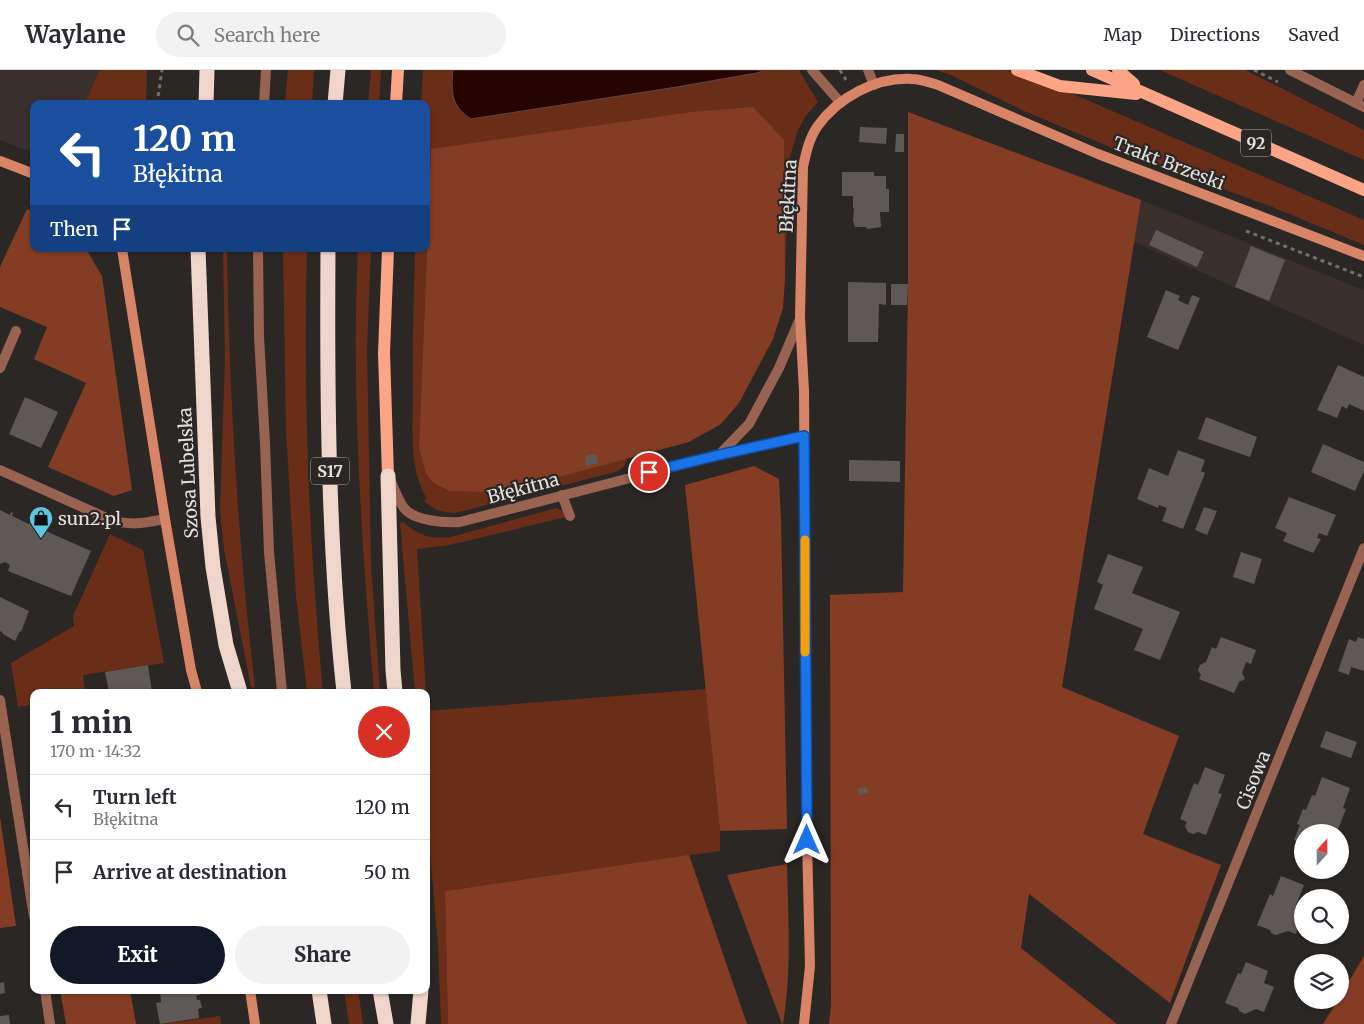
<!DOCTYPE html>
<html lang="en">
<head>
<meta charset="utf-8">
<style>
  :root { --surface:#fff; --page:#f2f2f3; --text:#2b2b33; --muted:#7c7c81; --line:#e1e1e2; --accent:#111827 }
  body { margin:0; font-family:Merriweather,serif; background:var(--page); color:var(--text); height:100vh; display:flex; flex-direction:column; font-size:19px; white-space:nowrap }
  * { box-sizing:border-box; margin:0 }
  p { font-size:16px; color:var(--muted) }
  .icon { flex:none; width:28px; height:28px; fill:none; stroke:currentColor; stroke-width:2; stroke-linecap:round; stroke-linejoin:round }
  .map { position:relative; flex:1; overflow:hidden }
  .side { position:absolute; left:30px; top:619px; width:400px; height:305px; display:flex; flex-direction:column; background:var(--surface); border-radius:10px; box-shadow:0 1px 4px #0004 }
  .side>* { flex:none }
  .top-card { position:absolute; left:30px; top:30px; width:400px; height:152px; border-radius:10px; box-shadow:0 1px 4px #0004; background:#1a4fa0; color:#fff; overflow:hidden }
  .needle { width:32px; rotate:21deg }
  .fabs { position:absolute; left:1294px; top:754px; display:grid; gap:10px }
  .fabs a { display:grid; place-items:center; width:55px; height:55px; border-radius:50%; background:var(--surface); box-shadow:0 1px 4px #0004; font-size:25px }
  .pin { position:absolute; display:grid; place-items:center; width:42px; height:42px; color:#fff; margin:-21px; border:2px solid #fff; border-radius:50%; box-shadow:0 1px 5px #0007 }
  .me { position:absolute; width:55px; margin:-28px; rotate:0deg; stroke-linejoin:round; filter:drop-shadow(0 0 4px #0008) }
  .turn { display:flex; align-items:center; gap:18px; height:105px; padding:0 20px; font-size:22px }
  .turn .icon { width:65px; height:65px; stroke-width:2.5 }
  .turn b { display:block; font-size:35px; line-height:42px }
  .then { display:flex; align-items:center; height:48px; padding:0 20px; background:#0003; gap:10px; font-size:19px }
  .round { display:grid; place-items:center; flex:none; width:52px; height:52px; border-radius:26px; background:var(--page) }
  .head { display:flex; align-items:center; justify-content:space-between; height:85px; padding:0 20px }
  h1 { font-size:30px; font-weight:800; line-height:38px }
  .button { display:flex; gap:10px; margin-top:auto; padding:10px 20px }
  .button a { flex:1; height:58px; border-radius:30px; background:var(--accent); color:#fff; font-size:20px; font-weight:800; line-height:58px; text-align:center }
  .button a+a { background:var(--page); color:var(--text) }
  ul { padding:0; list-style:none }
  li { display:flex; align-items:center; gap:15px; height:65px; padding:0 20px; border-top:1px solid var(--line) }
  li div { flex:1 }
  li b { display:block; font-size:19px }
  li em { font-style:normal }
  header { display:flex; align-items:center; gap:30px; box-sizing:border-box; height:70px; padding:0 25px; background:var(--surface); border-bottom:1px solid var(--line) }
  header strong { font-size:24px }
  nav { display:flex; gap:28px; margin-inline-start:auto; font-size:18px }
  .search { width:350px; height:45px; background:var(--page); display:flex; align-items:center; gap:12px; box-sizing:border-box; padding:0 18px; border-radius:28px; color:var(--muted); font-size:19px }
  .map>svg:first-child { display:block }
</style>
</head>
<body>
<header>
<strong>Waylane</strong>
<div class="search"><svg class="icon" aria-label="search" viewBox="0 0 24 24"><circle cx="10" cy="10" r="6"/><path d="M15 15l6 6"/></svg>Search here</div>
<nav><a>Map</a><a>Directions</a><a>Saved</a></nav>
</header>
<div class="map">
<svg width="1364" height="954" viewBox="0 0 1364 954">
  <rect width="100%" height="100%" fill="#2b2725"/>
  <path fill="#392f2c" d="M0,0H100L84,34H34V83L0,70Z
    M1141,130L1364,220V275L1134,172Z"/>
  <path fill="#6a2e18" d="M100,0H147L146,34H84Z
    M288,0H314L312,34H285Z
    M371,0H381L379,34H368Z
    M423,0H453L451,15L762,2V0H799L818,32L805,47L798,60L788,94L785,209L784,71L431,79L419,378L426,404L488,422L533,414L627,388C626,396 622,399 615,402L455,443C439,442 435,440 423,430L427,429C408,398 413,356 413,320C412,273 414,226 415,179H426V34H421Z
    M936,0H1006L1080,27L1364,150V175L1270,136L1129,85L1024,41L951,5Z
    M1160,0H1245L1364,60V90Z
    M223,179H227C229,325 238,472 255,618L251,617L224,479L220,440L225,287Z
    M283,179H307C303,327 309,475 323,622H307L296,526L286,361Z
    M358,179H371L367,278L371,495L380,622H374C362,475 351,327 358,179Z
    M556,438L564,442L566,447L450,475L417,479L426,622H415L400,453L403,452C420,466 429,469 451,467Z
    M110,464L143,480L164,593L83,605L85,622H34V634L18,637L11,593L74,556L73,546Z
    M706,619L720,761V781L445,821L448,954H441L438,875L426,737V633L427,641Z
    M344,920H358L363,954H349Z
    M220,946L221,954H162Z"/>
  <path fill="#843d24" d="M753,37L784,70L785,209L783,238L773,269L739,333L721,354L689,372L533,414L488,422L450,421L434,413L426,404L419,378L431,79L692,42Z
    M908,42L1141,130L1062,617L1179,666L1143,764L1221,795L1170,933L1029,824L1021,878L1117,954H829L831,935L830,525L903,522L908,214Z
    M27,139L34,142V179H86L102,206L132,420L114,426L48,397L86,313L34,289L47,257L0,237V197Z
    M754,396L779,409L781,450L787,759L720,761L685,415Z
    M0,747L16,856L0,858Z
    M689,785L747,954H448L445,821Z
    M787,794C788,847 792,901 783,954H782L727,805Z
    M1364,886V954H1323L1338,930H1340V926Z
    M60,920H130L136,954H66Z"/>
  <path fill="#260400" stroke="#5f4643" d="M453,0H758L762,2L677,17L471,49C451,36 451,22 453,0Z"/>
  <path fill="#5e5957" d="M860,57L887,58L886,74L859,72Z
    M896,64H904V82H895Z
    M842,102H874V106H886V119H889V142H880L881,157L867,159L866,157H855L853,151L854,138H853V126H842Z
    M1156,160L1204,182L1197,197L1149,175Z
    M1251,176L1285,190L1269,231L1235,217Z
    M848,212L886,213V235L879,234L878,272H848Z
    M891,214H908L907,235H891Z
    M1166,220L1180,226L1178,230L1188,235L1192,225L1200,228L1178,280L1147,267Z
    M1338,295L1364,307V341L1349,334L1347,339L1342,336L1337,348L1317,340Z
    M25,327L58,342L41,378L9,364Z
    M1206,347L1257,367L1250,387L1198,369Z
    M1323,374L1364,392V401L1355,421L1311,402Z
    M1178,380L1205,390L1201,401L1205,403L1183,459L1162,451L1167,438L1159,435L1158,438L1137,429L1149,398L1168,406Z
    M596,384L598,393L586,396L585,386Z
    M849,390L900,391V412L849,411Z
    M1289,427L1336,445L1327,466L1319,463L1317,468L1321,469L1313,483L1283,471L1287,463L1275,458Z
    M1204,437L1217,441L1207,465L1195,460Z
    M0,440L10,445L11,442L13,443L12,446L29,454L30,451L33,452L50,463L91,481L71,526L8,501L10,495L5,492L0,494Z
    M1241,482L1262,489L1254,514L1233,507Z
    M1108,484L1143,497L1132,523L1180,542L1160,590L1134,580L1143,559L1094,539L1103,515L1097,512Z
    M0,527L29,541L21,562L20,561L15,571L3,564V563L0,561Z
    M1221,567L1256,580L1251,594L1246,592L1242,603L1245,609L1239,612L1234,623L1199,609L1201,605L1198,600L1200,595L1206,592L1212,577L1216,579Z
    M1358,567L1364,569V601L1351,597L1349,605L1338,601L1349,569L1356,572Z
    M148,595L152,622H109L105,602Z
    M1326,661L1357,672L1351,688L1320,677Z
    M1205,697L1225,705L1218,723L1222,724L1206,765L1198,762L1193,764L1188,762L1185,756L1187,752L1180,749L1194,713L1198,715Z
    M1322,707L1350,718L1343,738L1346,739L1337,762H1302V773L1294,770L1300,755L1297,754L1303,739L1306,740L1312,725L1315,726Z
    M867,717L868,723L859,725L858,718Z
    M1281,806L1304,815L1296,835L1302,837V847L1296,864L1288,861L1276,865L1271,863L1270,860L1257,855L1270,824L1273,826Z
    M1246,892L1268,901L1264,913L1274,917L1264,942L1256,939L1245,944L1239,941L1238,938L1225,933L1238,903L1241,904Z
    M4,912L5,923L0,924V913Z
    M180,920H199L200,925L196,926L197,930H200L202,938L198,939L199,948L160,954L156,933L161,932L160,923Z
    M9,945L10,954H0V946Z"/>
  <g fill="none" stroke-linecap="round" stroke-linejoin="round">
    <path stroke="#716e6c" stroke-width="3" stroke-dasharray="4 4" stroke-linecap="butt" d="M840,0L846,10
      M1254,0L1278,12
      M157,34L162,0
      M1246,161L1364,207"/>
    <path stroke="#986351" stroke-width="10" d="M812,0L840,32
      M868,0L874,15
      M1356,33L1364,15
      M264,34L266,0
      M258,179L259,266L265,373L269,482L282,622
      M0,298L16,261
      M719,385L749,354L779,298L800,249
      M562,425L570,446"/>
    <path stroke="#986351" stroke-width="10" d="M1290,0L1364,37
      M0,400L111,450C133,456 144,453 165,449
      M390,409C394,418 398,430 404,438C414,451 445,453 460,452L719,385L804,366
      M0,630L34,847
      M45,920L50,954
      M1171,954L1364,478"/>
    <path stroke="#d88466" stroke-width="10" d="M0,91L34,104
      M122,179L165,449L191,600L197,622
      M250,920L255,954
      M804,954L810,896L807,770L804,321L800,248L803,97C806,83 809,69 817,57C838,27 876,7 912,9C921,9 930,13 938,15L1098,84L1364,186"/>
    <path stroke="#fca486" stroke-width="12" d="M1017,0L1060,16L1136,24
      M1092,0L1364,120
      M1118,0L1134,14
      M396,34L398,0
      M388,179L384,283L388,406"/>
    <path stroke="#f0d5cb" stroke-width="15" d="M206,34L207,0
      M335,34L338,0
      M198,179L208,447L213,497L226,575L240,622
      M328,179C327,327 328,475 344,622
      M388,406L393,600L395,622
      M319,920L324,954
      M380,920L386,954
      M418,954L421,920"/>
  </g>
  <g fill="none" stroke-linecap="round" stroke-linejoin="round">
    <g stroke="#114b97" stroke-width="12">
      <path id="route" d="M649,402L719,385L804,366L807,770"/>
    </g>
    <use href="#route" stroke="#1a73e8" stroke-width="9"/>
    <path stroke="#f59e0b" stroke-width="9" d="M805,470V582"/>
  </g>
  <defs>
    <g id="shop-pin" transform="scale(1.25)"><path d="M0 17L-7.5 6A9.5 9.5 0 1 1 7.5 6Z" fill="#5bc7e7" stroke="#2b2725"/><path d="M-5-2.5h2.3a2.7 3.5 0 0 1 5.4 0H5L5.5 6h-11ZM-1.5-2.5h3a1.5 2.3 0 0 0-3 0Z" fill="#111"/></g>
  </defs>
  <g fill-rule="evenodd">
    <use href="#shop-pin" x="41" y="448"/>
  </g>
  <g text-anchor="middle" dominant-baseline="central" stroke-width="4.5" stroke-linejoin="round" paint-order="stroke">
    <g fill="#2b2725" stroke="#aca9a8" stroke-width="1">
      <rect x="1241" y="59.5" width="30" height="27" rx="4"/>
      <rect x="311" y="387.5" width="38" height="27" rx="4"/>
    </g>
    <g font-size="16" font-weight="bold" fill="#e4e1e0">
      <text x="1256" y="73">92</text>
      <text x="330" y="401">S17</text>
    </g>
    <g font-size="18" fill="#e4e1e0" stroke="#2b2725">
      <text transform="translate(1169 93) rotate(21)">Trakt Brzeski</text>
      <text transform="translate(788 126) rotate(-87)">Błękitna</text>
      <text transform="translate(188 403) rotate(-93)">Szosa Lubelska</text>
      <text transform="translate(523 418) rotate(-15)">Błękitna</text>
      <text transform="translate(1253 710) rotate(-68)">Cisowa</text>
    </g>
    <g font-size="18" fill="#e4e1e0" stroke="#2b2725" text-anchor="start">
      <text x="58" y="448">sun2.pl</text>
    </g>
  </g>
</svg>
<div class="fabs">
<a><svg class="needle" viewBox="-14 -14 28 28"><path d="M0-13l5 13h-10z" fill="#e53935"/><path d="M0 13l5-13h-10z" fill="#7c7c81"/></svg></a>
<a><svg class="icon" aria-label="search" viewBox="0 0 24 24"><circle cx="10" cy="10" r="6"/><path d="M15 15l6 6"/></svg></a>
<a><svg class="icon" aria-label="layers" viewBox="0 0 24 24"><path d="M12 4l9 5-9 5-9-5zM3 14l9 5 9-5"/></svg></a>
</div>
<div class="pin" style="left:649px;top:402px;background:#d93025"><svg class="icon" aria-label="arrive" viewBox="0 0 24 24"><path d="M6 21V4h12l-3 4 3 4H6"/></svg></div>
<svg class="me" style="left:807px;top:770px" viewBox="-20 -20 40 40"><path d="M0-17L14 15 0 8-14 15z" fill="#1a73e8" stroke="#fff" stroke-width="4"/></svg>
<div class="top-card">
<div class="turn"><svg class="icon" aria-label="left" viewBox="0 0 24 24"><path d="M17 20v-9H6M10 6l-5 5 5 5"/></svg><div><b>120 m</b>Błękitna</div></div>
<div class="then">Then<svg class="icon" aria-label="arrive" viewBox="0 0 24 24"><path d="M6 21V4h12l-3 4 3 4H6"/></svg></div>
</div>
<section class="side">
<div class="head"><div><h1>1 min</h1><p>170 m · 14:32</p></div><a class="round" style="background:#d93025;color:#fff"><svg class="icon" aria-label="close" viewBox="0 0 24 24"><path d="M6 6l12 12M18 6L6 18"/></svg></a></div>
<ul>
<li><svg class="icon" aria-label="left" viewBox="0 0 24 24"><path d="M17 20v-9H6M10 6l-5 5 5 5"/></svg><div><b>Turn left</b><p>Błękitna</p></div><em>120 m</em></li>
<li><svg class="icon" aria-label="arrive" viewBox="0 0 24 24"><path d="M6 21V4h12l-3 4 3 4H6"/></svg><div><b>Arrive at destination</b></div><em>50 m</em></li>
</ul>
<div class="button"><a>Exit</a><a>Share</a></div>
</section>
</div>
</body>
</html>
